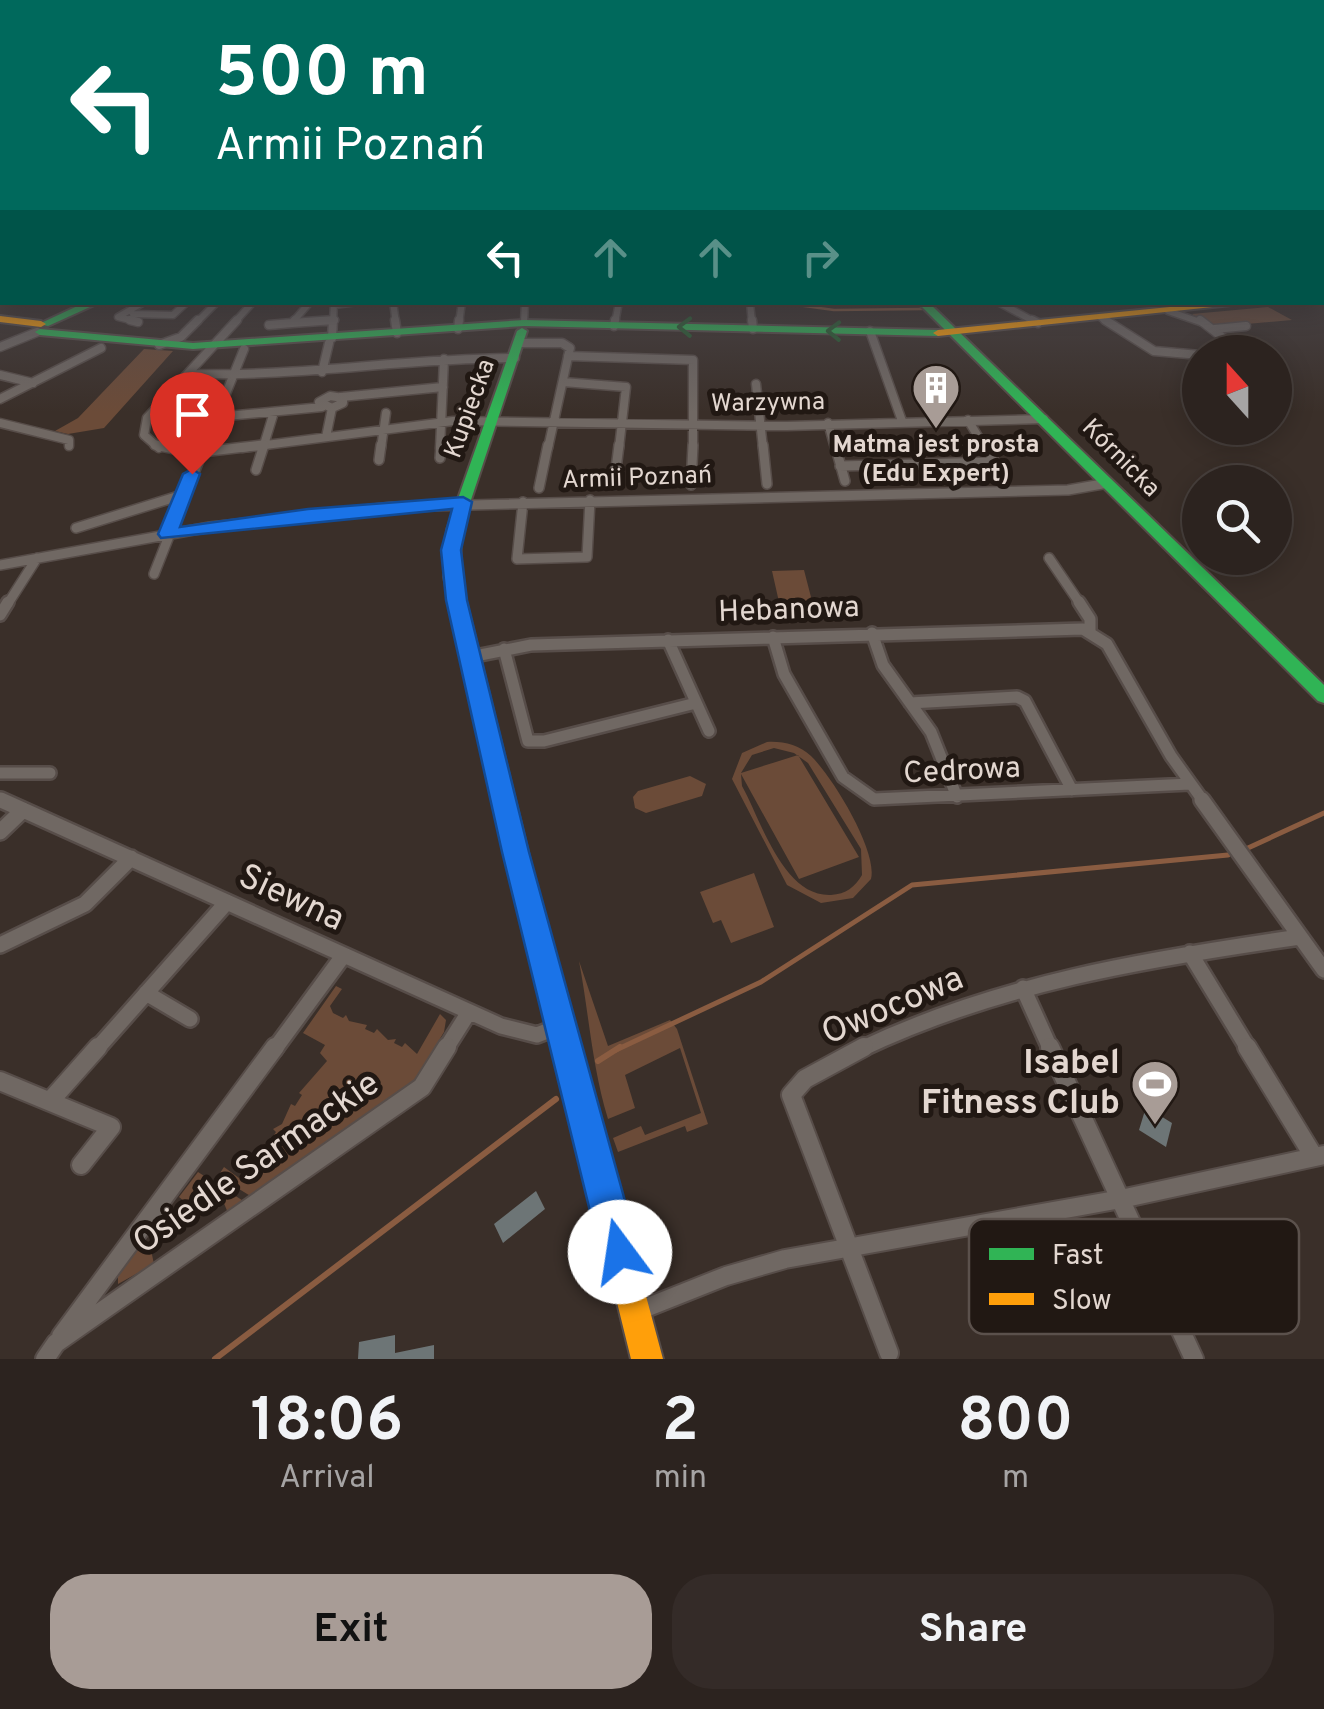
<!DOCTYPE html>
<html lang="en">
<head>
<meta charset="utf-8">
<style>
  :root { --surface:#2c231f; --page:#342b28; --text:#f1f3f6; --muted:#a6a4a4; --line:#48403d; --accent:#a89c96 }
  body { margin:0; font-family:Overpass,sans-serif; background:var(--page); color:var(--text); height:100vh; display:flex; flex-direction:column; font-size:38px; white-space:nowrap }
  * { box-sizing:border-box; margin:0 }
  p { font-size:32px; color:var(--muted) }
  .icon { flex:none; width:55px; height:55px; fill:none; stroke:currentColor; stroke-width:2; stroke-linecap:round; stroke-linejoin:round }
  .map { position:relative; height:1359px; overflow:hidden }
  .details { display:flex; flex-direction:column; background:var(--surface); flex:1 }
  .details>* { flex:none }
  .hud { position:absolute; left:0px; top:0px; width:1325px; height:305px; box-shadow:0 5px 25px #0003,0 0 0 2px var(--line); background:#00695c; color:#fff; overflow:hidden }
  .needle { width:65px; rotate:339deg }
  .controls { position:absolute; left:1182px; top:335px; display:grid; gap:20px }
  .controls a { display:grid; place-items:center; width:110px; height:110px; border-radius:50%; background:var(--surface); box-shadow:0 5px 25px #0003,0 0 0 2px var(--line); font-size:50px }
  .pin { position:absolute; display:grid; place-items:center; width:85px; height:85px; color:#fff; margin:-102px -42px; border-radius:50% 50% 50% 0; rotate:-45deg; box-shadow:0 0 10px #0007 }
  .pin .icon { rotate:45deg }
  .me { position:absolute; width:110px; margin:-55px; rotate:346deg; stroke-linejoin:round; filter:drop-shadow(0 0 8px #0008) }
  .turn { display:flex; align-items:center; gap:35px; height:210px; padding:0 50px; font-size:45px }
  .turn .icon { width:130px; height:130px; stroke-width:2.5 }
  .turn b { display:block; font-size:70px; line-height:85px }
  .lanes { display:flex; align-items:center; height:95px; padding:0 50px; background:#0003; justify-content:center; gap:50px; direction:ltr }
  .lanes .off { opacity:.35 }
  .eta { display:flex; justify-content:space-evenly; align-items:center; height:170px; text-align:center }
  .eta b { font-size:60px; font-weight:700; line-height:70px }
  .primary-button { display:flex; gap:20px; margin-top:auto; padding:20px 50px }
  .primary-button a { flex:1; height:115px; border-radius:40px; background:var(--accent); color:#111; font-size:40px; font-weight:700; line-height:115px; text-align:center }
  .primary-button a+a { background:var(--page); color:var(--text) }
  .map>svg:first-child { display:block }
</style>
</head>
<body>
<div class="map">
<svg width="1324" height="1359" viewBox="0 0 1324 1359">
  <rect width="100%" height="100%" fill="#3a2f29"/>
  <path fill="#6b4b38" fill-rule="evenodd" d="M1268,307L1292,320L1212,327L1192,314Z
    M144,349L173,351L104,428L68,434L55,431L78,418Z
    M804,570L812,601L779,602L772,571Z
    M767,742C783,741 799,745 811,756C832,776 878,851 871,879L853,898L821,903L787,885L732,779L742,753ZM774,748L794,753L808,763L861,849L862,875C855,887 846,894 831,895C783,897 761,820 742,786L741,774L799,879L859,857L798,755L741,773L752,755Z
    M690,776L706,784L702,796L646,813L635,808L633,797L638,791Z
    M754,873L774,927L731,943L721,920L713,923L700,892Z
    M579,961L608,1046L670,1020L677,1029L708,1124L687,1132L685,1126L618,1152L613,1138L641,1126L645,1135L701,1113L680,1048L625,1075L635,1108L608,1119C592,1067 589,1014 579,961Z
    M336,986L342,989L330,1006L333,1013L343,1018L346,1015L349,1021L367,1025L365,1029L374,1033L377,1029L388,1040L396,1039L394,1043L402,1047L405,1043L417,1054L440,1014L446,1020L444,1032L417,1077L399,1094L252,1197L218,1176L224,1167L239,1178L260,1156L257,1153L263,1144L267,1145L276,1132L273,1129L282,1124L291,1104L295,1106L302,1095L299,1093L327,1061L320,1053L325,1045L303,1033Z
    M198,1172L245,1202L228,1213L223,1201L151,1250L154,1264L118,1284V1272L138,1245L148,1252L185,1202L179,1197Z"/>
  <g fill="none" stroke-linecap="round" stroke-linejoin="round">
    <path stroke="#8a5c41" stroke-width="2.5" d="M775,302L834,310L922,309"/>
    <path stroke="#8a5c41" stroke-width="5" d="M1248,848L1324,813
      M616,1050L761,982L912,885L1228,855"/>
    <path stroke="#8a5c41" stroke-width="6" d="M598,1061L620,1047
      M215,1359L556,1099"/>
  </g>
  <path fill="#6d7576" d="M1146,1107L1172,1123L1166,1147L1139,1130Z
    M536,1191L545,1209L503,1243L494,1224Z
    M395,1335V1353L434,1345V1359H358L359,1342Z"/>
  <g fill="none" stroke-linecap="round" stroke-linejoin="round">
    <g stroke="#574d49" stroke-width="9">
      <path id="street-far5" d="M393,302L396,323
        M998,302L1037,323
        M750,303L752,323
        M334,305L357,302
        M1168,311L1203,323
        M133,314L173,315L187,302
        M1100,317L1109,323
        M138,322L118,317L144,302
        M196,323L217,302
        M234,323L253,302
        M292,323L310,302
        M298,323L335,320
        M333,323L334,302
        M459,323L462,302
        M524,323L525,302
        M615,323L619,302"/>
    </g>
    <g stroke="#574d49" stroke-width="11">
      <path id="street-far4" d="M130,320L138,322
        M295,320L292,323L334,320
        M395,320L397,333
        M752,320L753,329
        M1032,320L1038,323
        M1105,320L1154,351L1200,355
        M1200,320L1240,351
        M269,325L292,323
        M614,326L615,320
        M458,329L459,320
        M1215,329L1246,326
        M870,331L902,421
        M332,338L333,320
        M520,343H562L570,348L548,448
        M159,345L181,337L198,320
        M0,347L37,332
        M568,356L693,360V448
        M322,372L329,343
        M189,374C298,377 406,358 515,358
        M0,375L33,383
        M563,382L626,387L619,448
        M756,384L763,448
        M330,396L343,398V403L332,408L319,402Z
        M341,397L443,387
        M0,399L101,348
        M216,417L322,407
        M968,420L985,448
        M0,423L69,440V446
        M828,423L835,448
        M326,437L332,408
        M159,448L144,435L147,418L237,320
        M204,448L244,349
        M242,448L453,421L787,426L1044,419
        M263,448L274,412
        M381,448L386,413
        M440,448L444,359"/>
    </g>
    <g stroke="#574d49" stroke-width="12">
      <path id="street-far3" d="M155,445L193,453L262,445
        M763,445L767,484
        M835,445L845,481
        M984,445L1002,474
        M440,458L441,445
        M379,460L381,445
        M840,466L994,462
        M256,470L264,445
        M614,485L619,445
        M691,485L693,445
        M539,488L548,445
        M523,502L517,559L587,557L590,500
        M76,528L182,495
        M1049,558L1081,605
        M0,565L210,527L393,507L1068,490L1108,483
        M154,574L205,445
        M7,605L37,558"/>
    </g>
    <g stroke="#574d49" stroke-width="16">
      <path id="street-far2" d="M1079,602L1090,619V631
        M0,615L8,602
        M872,633L883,665L931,732L957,797
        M773,637L784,674L843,777L874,799L1190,784
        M668,640L709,731
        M504,649L528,741H544L696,703
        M470,657L531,645L1083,629L1107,644L1171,756L1204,802
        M910,703L1017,697L1025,701L1072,790
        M0,773H50
        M0,799L7,802"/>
    </g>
    <g stroke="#574d49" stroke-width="20">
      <path id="street-far1" d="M1,800L501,1026L537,1035L560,1026
        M1202,800L1324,970
        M0,832L23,810
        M0,945L85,904L131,858
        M1190,953L1249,1050
        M1023,988L1051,1050
        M146,993L190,1019
        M96,1050L227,902
        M274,1050L343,956
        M445,1050L469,1012
        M859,1050C999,983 1147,959 1300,937"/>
    </g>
    <g stroke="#574d49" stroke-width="22">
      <path id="street" d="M864,1047L805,1079L791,1095L889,1353
        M1050,1047L1194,1359
        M1247,1047L1314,1157
        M0,1081L111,1127L81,1165
        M51,1100L98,1047
        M638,1311L726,1276L785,1259L1121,1199L1324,1155
        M61,1336L275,1047
        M45,1359L56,1343L422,1087L447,1047"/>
    </g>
    <g stroke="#574d49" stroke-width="4">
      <path id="fast" d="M1322,291H1324V297H1322Z
        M86,302H101L48,326L39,324Z
        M917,302H928L1324,685V703L1318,701Z
        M524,320L938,330L943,333L938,336L524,326L193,349L40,335L35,332L40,329L193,343Z
        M522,328L527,331L461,530L460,577L546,925L543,933L535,936L527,933L524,925L444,577L447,530L517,331Z"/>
    </g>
    <g stroke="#574d49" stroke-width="4">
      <path id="slow" d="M1220,302H1260L938,336L933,333L938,330Z
        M0,316L41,321L46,324L41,327L0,322Z
        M535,914L543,917L546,925L663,1359H631L524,925L527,917Z"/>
    </g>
    <use href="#street-far5" stroke="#706863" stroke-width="6"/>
    <use href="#street-far4" stroke="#706863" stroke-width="8"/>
    <use href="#street-far3" stroke="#706863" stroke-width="9"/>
    <use href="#street-far2" stroke="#706863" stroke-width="11"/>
    <use href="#street-far1" stroke="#706863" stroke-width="15"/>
    <use href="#street" stroke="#706863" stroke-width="18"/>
    <use href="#fast" fill="#30b455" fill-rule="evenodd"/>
    <use href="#slow" fill="#ff9f0a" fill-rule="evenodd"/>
  </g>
  <defs><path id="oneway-chevron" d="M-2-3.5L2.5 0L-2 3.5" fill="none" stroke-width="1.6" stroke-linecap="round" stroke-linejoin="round" transform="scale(2.5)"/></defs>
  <g stroke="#285e31">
    <use href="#oneway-chevron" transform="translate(685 327) rotate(-179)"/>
    <use href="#oneway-chevron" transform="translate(834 331) rotate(-179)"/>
  </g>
  <linearGradient id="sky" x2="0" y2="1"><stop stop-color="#201a17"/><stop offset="0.54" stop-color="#4f4d54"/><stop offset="1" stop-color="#4f4d54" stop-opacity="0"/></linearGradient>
  <rect width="1324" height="412" fill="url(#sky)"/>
  <path fill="#1a73e8" stroke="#114b97" stroke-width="2.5" d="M192,469L200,474L180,527L308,509L463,497L472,502L461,550L467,600L529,852L639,1252L633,1266L620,1272L606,1266L600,1252L502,852L446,600L441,550L452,509L161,538L158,534L183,474Z"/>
  <defs>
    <g id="building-pin" transform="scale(2.5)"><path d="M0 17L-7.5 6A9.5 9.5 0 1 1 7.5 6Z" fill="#a89c96" stroke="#211813"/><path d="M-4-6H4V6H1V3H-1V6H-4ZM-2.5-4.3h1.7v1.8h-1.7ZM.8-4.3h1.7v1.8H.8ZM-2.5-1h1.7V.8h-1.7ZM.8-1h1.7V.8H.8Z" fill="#fff"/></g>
    <g id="stadium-pin" transform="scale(2.5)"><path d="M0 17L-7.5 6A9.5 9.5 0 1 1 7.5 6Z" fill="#a89c96" stroke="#211813"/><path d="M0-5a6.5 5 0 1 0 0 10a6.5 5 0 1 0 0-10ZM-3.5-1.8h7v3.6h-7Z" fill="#fff"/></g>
  </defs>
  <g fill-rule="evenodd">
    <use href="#building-pin" x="936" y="388"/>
    <use href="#stadium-pin" x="1155" y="1084"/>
  </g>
  <g text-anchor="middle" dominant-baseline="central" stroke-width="10" stroke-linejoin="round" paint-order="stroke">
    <g font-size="25" fill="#e3d7d0" stroke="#211813">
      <text transform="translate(768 404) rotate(-1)">Warzywna</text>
      <text transform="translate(471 409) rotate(-70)">Kupiecka</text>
      <text transform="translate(1120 459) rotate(45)">Kórnicka</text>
      <text transform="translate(637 479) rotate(-2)">Armii Poznań</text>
    </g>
    <g font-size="25" font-weight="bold" fill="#e3d7d0" stroke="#211813">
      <text x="936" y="446">Matma jest prosta<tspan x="936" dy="29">(Edu Expert)</tspan></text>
    </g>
    <g font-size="30" fill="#e3d7d0" stroke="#211813">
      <text transform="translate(789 611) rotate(-2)">Hebanowa</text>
      <text transform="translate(962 772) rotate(-3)">Cedrowa</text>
    </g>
    <g font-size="35" fill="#e3d7d0" stroke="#211813">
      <text transform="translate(291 899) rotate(25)">Siewna</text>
      <text transform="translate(893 1007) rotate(-23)">Owocowa</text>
      <text transform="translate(257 1164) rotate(-35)">Osiedle Sarmackie</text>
    </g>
    <g font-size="35" font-weight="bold" fill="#e3d7d0" stroke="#211813" text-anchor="end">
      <text x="1120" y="1064">Isabel<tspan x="1120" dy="40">Fitness Club</tspan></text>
    </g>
  </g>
  <rect x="969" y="1219" width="330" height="115" rx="15" fill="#211813" stroke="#5b514c" stroke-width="2.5"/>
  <rect x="989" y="1248" width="45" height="12" fill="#30b455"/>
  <rect x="989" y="1293" width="45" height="12" fill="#ff9f0a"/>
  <g font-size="28" fill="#e3d7d0">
    <text x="1052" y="1264">Fast</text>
    <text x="1052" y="1309">Slow</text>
  </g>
</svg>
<div class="controls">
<a><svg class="needle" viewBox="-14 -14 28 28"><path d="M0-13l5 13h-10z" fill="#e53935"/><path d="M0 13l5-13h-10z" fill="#a6a4a4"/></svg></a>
<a><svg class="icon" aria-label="search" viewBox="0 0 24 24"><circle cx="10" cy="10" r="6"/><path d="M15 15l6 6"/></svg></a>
</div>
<div class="pin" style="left:192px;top:474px;background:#d93025"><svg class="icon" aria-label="arrive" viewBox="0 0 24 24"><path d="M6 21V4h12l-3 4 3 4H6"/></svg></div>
<svg class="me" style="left:620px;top:1252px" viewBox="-20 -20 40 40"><circle r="19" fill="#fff"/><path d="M0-13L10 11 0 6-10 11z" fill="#1a73e8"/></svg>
<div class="hud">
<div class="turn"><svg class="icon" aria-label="left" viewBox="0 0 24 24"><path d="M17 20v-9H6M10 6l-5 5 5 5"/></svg><div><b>500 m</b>Armii Poznań</div></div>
<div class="lanes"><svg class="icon" aria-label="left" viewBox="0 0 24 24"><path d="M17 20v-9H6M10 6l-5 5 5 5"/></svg><svg class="icon off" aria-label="ahead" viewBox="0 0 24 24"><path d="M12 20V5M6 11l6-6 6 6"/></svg><svg class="icon off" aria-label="ahead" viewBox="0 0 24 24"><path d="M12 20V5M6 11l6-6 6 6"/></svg><svg class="icon off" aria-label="right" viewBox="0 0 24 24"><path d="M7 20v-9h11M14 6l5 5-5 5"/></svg></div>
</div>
</div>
<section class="details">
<div class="eta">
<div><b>18:06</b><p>Arrival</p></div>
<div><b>2</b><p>min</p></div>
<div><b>800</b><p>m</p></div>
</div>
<div class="primary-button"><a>Exit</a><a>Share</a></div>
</section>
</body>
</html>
